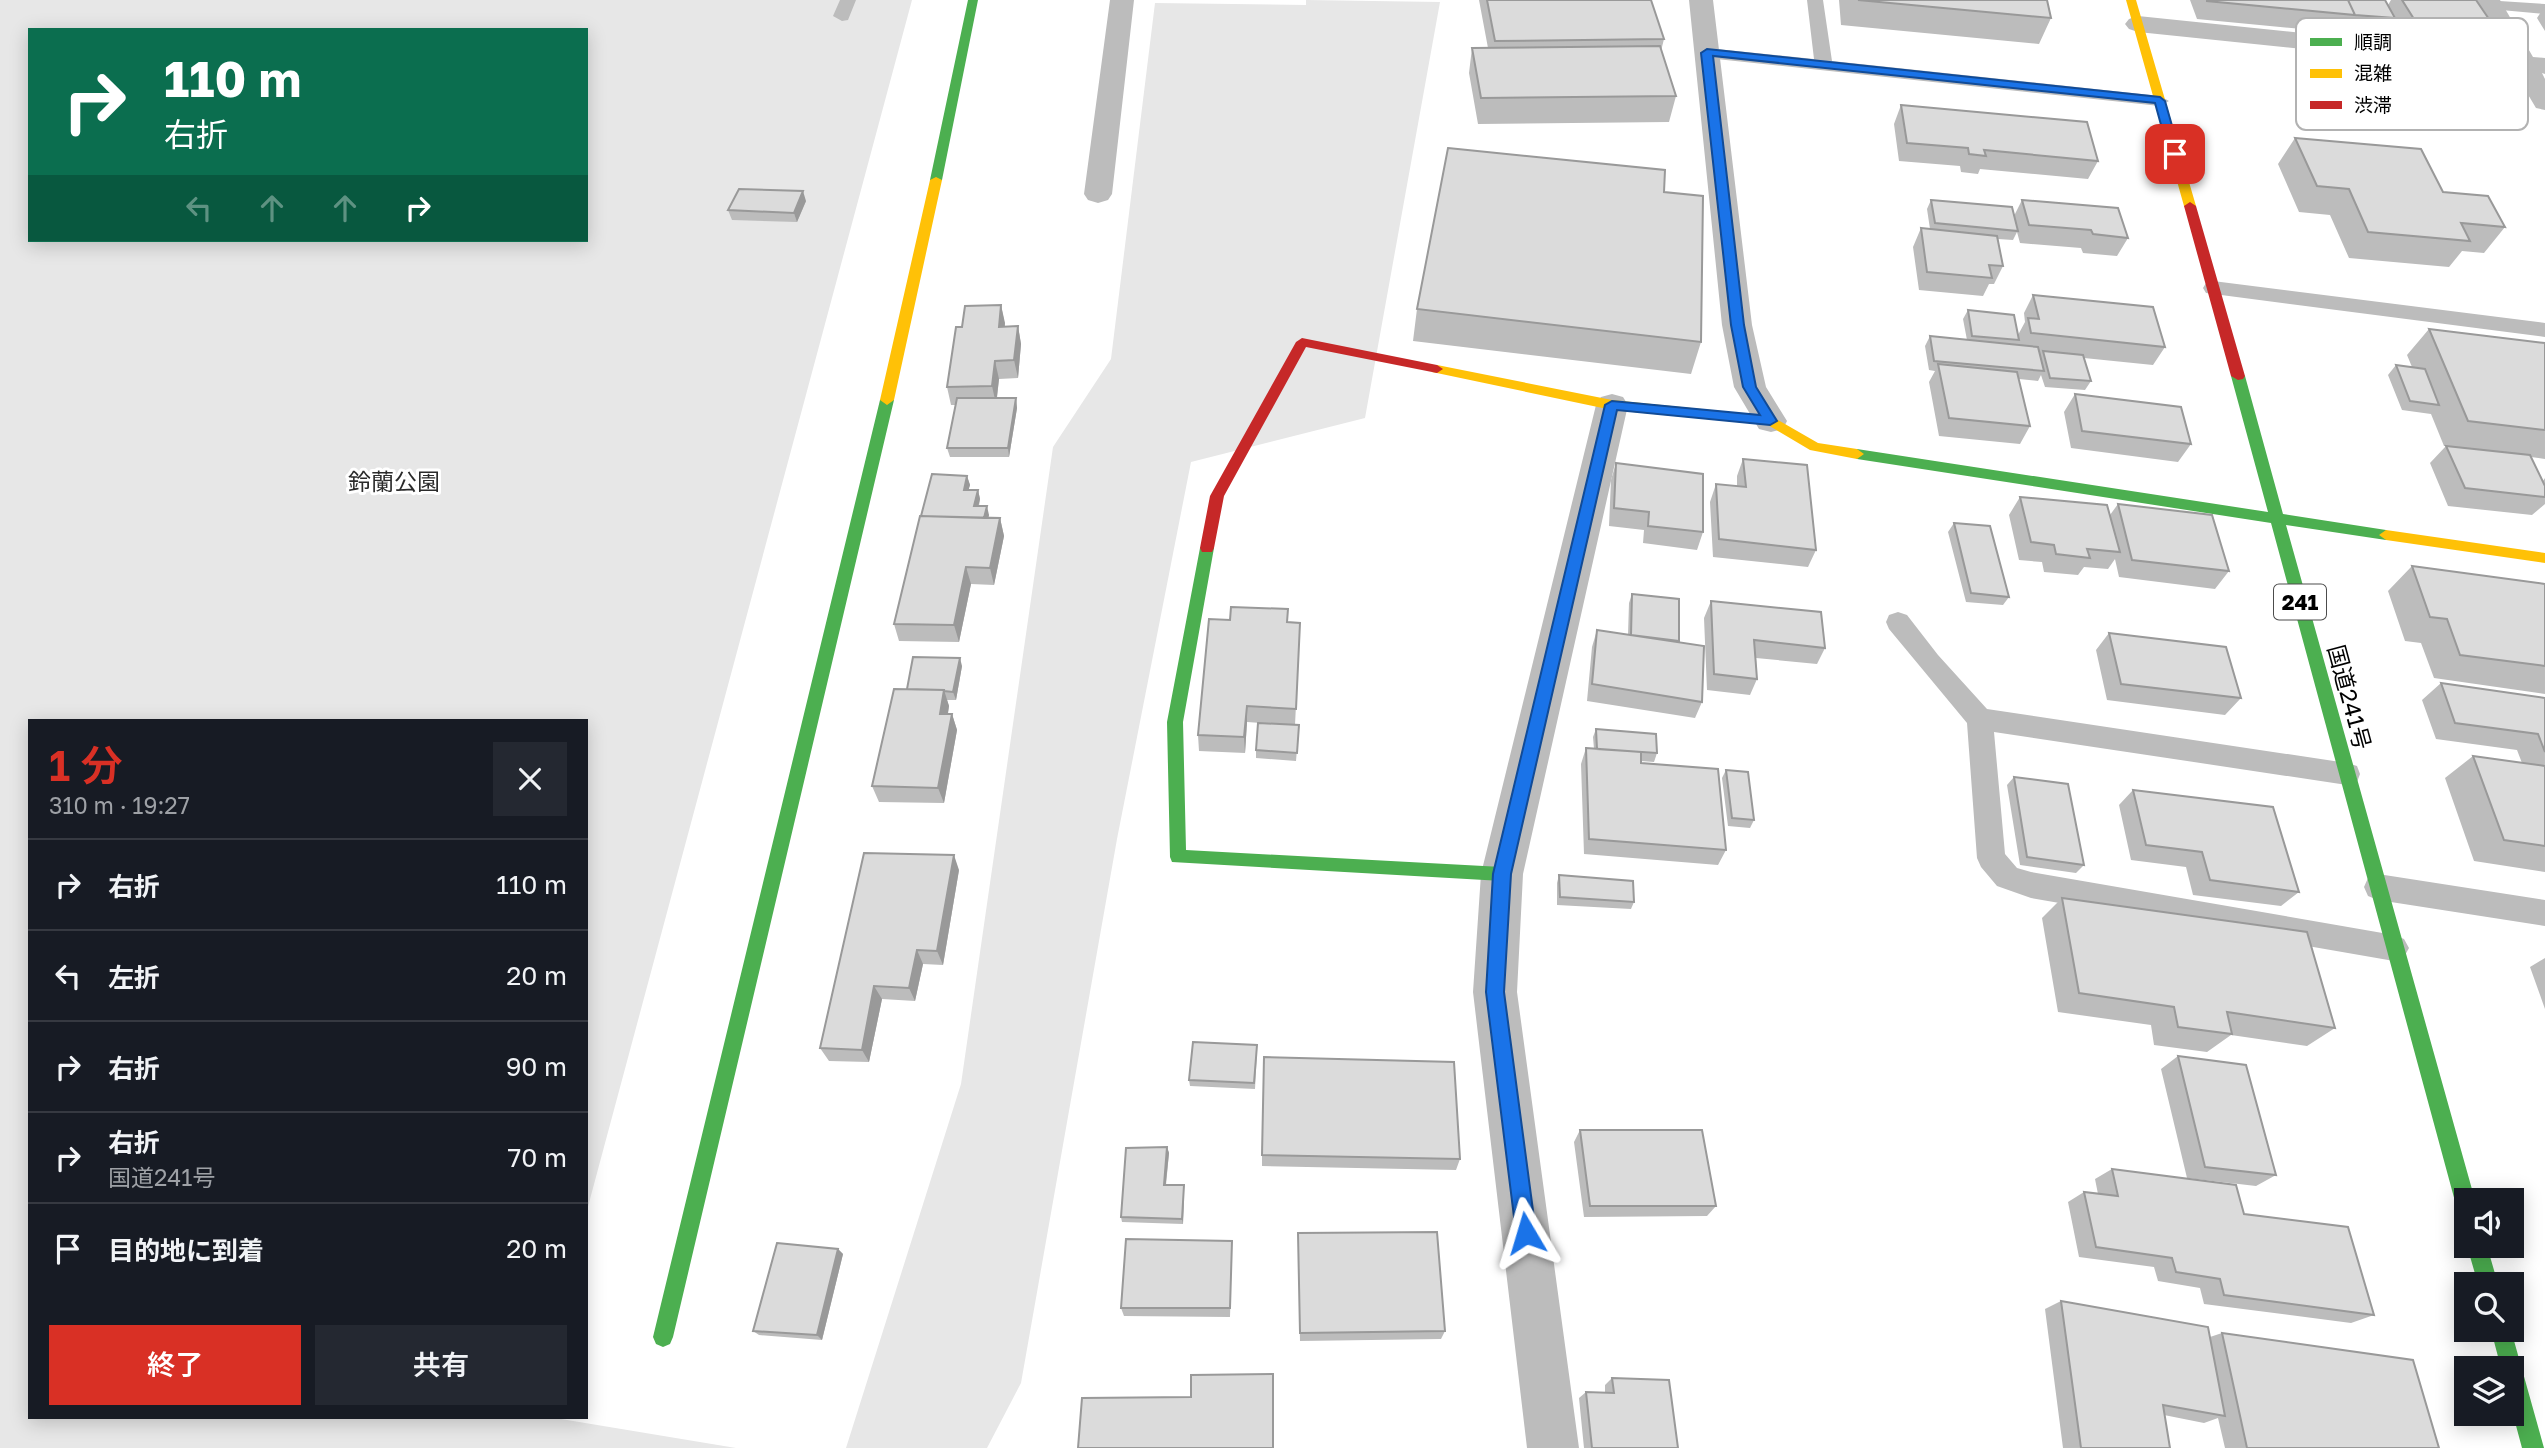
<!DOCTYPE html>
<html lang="ja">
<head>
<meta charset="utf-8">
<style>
  :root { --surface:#171b24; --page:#242831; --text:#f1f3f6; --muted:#9ea1a6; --line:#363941; --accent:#d93025 }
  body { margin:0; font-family:"Golos Text","Noto Sans JP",sans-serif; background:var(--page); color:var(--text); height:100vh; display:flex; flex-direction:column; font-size:26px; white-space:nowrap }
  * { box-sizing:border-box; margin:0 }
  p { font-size:23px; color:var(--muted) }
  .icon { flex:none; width:38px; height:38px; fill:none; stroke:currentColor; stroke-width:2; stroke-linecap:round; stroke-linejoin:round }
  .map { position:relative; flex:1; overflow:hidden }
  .sheet { position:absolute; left:28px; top:719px; width:560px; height:700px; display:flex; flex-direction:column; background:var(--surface); border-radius:0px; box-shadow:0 4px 18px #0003 }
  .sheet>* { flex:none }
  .guide { position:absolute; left:28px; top:28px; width:560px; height:214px; border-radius:0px; box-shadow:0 4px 18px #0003; background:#0b6e4f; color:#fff; overflow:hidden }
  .buttons { position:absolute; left:2454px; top:1188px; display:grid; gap:14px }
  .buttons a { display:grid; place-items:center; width:70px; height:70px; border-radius:0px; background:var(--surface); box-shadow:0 4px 18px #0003; font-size:35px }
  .pin { position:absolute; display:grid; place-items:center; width:60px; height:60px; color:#fff; margin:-30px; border-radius:14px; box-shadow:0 4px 10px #0006 }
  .me { position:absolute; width:77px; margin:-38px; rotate:353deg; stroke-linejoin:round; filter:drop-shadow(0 0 5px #0008) }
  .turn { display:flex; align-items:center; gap:24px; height:147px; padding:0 21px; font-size:32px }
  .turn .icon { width:91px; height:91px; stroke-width:2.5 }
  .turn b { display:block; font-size:49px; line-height:60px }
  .lanes { display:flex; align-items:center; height:66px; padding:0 21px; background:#0003; justify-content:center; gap:35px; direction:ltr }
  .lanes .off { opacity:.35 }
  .round { display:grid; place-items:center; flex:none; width:74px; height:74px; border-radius:0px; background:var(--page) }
  .headline { display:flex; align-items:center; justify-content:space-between; height:119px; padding:0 21px }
  h1 { font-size:42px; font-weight:600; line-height:52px; color:var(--accent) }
  .cta { display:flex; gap:14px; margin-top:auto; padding:14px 21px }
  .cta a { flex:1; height:80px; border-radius:0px; background:var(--accent); color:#fff; font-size:28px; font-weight:600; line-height:80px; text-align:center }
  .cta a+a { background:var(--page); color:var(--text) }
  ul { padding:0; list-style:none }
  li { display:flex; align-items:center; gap:21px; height:91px; padding:0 21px; border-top:2px solid var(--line) }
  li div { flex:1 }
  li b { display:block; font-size:26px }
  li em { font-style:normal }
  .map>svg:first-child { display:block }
</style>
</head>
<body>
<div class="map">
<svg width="2545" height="1448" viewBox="0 0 2545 1448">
  <rect width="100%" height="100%" fill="#fff"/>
  <path fill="#e7e7e7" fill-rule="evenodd" d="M0,0H912L586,1214V721H30V1418H555L736,1448H0ZM30,30H586V240H30Z
    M1306,0L1440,2L1365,418L1191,462L1117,839L1021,1383L987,1448H846L961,1084L1053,447L1111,359L1155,3L1306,5Z"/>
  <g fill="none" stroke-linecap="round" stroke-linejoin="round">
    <path fill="#bcbcbc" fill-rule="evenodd" d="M840,0H856L848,20L842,21L833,16Z
      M1807,0H1823L1832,61L2160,96L2169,101L2160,106L1707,58L1698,53L1707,48L1814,59Z
      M2484,0L2545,4V14L2490,9L2484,8L2482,4Z
      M2213,281L2545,323V337L2206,293L2203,288L2206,283Z
      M1898,612L1907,615L1938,655L1987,709L2347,763L2357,766L2360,774L2357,782L2347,785L1994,732L2005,854L2017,868L2031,872L2394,935L2404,939L2409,948L2404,957L2394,961L2031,898L1997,886L1981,867L1977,858L1967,723L1889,629L1886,622L1889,615Z
      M2378,874L2545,900V926L2378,900L2368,896L2364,887L2368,878Z"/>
    <path fill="#bcbcbc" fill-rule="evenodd" d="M1110,0H1134L1112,194L1108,200L1098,203L1088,200L1084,194Z
      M1689,0H1713L1752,325L1766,387L1787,421L1783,429L1771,432L1759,429L1734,387L1722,325Z
      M2476,0H2500L2533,57L2545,58V74L2542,73L2545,79V110L2536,108L2514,71L2138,32L2129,29L2125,24L2129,19L2138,16L2505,54Z
      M1612,394L1623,397L1628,405L1523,874L1517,992L1579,1448H1527L1473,992L1481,874L1596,405L1601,397Z"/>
    <path fill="#4caf50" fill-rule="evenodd" d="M968,0H978L942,180L936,183L930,180Z
      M2238,372L2245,376L2283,514L2386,530L2393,535L2386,540L2286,525L2475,1200H2466V1215L2459,1212L2456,1205L2271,523L1857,459L1850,454L1857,449L2268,512L2231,376Z
      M887,395L894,400L673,1337L670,1344L663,1347L656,1344L653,1337L880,400Z
      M1207,543L1214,548L1183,722L1186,850L1502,867L1508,869L1510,874L1508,879L1502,881L1172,862L1170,857L1167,722L1200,548Z
      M2467,1246H2487L2498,1284H2478Z
      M2491,1330H2511L2544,1448H2522L2511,1407V1368H2501Z"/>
    <path fill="#ffc107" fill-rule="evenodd" d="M2126,0H2136L2196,206L2194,209H2186L2184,206Z
      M936,177L942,180L894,400L887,405L880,400L930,180Z
      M1437,365L1612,400L1771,416L1818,443L1857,449L1864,454L1857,459L1810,450L1768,425L1612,410L1432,372V366Z
      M2386,530L2545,553V563L2386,540L2379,535Z"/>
    <path fill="#c62828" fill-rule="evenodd" d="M2190,202L2196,206L2245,376L2243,379L2238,380L2231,376L2184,206Z
      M1302,338L1437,365L1443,369L1437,373L1306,347L1224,496L1214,548L1212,552H1202L1200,548L1210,496L1296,342Z"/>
  </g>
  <path fill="#bcbcbc" d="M1479,0H1651L1664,39L1661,51L1676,96L1669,122L1478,124L1469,73L1472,48H1488Z
    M1839,0H2047L2051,18L2039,44L1841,25Z
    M2190,0H2385L2388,5L2391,0H2476L2493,25L2480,43L2401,37L2393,22L2389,28L2349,25L2344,33L2197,19Z
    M2545,6V31L2537,18Z
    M2393,48L2509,87L2495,105L2395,95L2380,66Z
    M1901,105L2098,161L2088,179L1980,169L1978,174L1961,172L1960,166L1899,161L1894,124Z
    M2295,138L2443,192L2505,227L2484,253L2462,251L2449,267L2349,258L2330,215L2299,212L2278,164Z
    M1664,192L1701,342L1691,374L1413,341L1417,309Z
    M1931,200L2014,216L2022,200L2128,238L2117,256L2083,253L2081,248L2020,243L2017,232L2013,240L1998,239L2003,266L1994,284H1989L1983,296L1919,290L1913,247L1921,228L1930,229L1927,209Z
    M806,201L797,222L732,220L728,210Z
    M2033,295L2165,347L2153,365L2084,358L2091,381L2085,390L2045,387L2041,375L2038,381L2019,379L2030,426L2020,444L1939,436L1929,382L1935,371L1929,370L1925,346L1930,336L1967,340L1963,319L1968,310L2018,335L2025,322L2024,313Z
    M1001,305L1005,326H1018L1021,344L1018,378L999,379L997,398H1016L1017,408L1009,457H950L947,448L956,405H951L947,387L962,327Z
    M2429,329L2545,343V459L2531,457L2543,481L2545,478V504L2532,515L2448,506L2430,463L2446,446H2444L2431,414L2402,410L2388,375L2396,365L2412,367L2407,355Z
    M2075,394L2191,444L2178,462L2071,448L2064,412Z
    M1743,459L1816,550L1808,567L1713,557L1710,502L1716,484L1737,486V476Z
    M1616,463L1703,532L1697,550L1643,543L1644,530L1609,526L1611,480Z
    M967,476L970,485L968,490H978L980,499L979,506L989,515L988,518H1000L1004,536L994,585L971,584L959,642L899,641L894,624Z
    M2020,497L2110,515L2118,504L2229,571L2215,589L2119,577L2115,559L2108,569L2084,567L2078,575L2044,572L2042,562L2019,560L2009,515Z
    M1954,523L2009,597L2003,605L1966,602L1948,532Z
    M2412,566L2545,584V694L2434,678L2421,643L2405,641L2388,591Z
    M1632,594L1679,641L1702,702L1695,718L1587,701L1592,647L1597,630L1628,635L1629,603Z
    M1711,601L1825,648L1817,664L1756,658L1757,679L1750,695L1707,690L1704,618Z
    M1288,623H1300L1295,725H1299L1296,761L1256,758V750L1277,724L1247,722L1245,753L1199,751L1198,735Z
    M2109,633L2241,698L2225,715L2107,700L2096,650Z
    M962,666L956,700H947L949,706L948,714H952L957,730L944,803L879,802L872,786L907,689Z
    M2441,683L2545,698V872L2474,861L2445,778L2473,756L2522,763L2517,750L2436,739L2422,700Z
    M1596,729L1657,753L1654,762L1641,761V763L1726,850L1718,865L1584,854L1581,764L1586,748L1594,749L1593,737Z
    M1726,770L1754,820L1750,828L1728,826L1722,778Z
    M2014,777L2084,865L2076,873L2020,865L2007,785Z
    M2133,790L2299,892L2281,906L2193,895L2186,867L2131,860L2119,805Z
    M959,870L943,965L923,964L915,1001L882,999L869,1062L829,1061L820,1048Z
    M1559,875L1634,902L1631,909L1557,905V883Z
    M2062,898L2335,1028L2307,1046L2231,1035L2207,1052L2154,1045L2151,1025L2058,1012L2042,918Z
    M2545,958V1009L2530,967Z
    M1257,1051L1255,1089L1190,1086L1189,1080Z
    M2178,1056L2276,1175L2256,1186L2187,1178L2161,1069Z
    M1580,1130L1716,1206L1707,1216L1584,1217L1574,1142Z
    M1167,1147L1169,1153L1166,1185L1184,1190L1183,1224L1122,1222L1121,1217Z
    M1262,1155L1460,1159L1456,1170L1262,1166Z
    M2112,1169L2244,1214L2374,1315L2351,1323L2204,1304L2200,1288L2158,1281L2154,1267L2079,1257L2068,1202L2084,1192L2098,1194L2095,1179Z
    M1298,1233L1445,1331L1441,1339L1300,1341Z
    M1232,1241V1250L1230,1317L1124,1316L1121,1308Z
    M838,1249L843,1254L822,1340L759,1335L753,1331Z
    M2061,1301L2210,1337L2222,1333L2439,1448H2225L2218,1418L2204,1423L2164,1415L2170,1448H2063L2045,1309Z
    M1612,1378L1678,1448H1584L1579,1398L1586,1392H1605V1385Z"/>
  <path fill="#999" d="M803,191L806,201L797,222L794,213Z
    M1001,305L1005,323L1003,345L999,327Z
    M1018,326L1021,344L1018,378L1014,360Z
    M995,361L999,379L996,404L992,386Z
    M1016,398L1017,408L1009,457L1008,448Z
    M967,476L970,485L966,499L964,490Z
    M978,490L980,499L976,515L974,506Z
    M987,506L989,515L985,531L983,522Z
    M1000,518L1004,536L994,585L990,568Z
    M966,567L971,584L959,642L954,625Z
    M960,658L962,666L956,700L953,692Z
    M944,690L949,706L945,730L940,714Z
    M1247,706V722L1245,753L1244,737Z
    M952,714L957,730L944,803L938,788Z
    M954,855L959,870L943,965L937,951Z
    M917,950L923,964L915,1001L909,988Z
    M874,986L882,999L869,1062L862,1050Z
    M1167,1147L1169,1153L1165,1191L1164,1185Z
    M1184,1185V1190L1183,1224L1182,1219Z
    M838,1249L843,1254L822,1340L817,1335Z"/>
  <path fill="#dbdbdb" stroke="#999" stroke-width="2" d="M1487,0H1651L1664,39L1495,41Z
    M1858,0H2047L2051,18Z
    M2207,0H2348L2355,15L2207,1Z
    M2348,0H2385L2395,18L2355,15Z
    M2402,0H2476L2493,25L2414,19Z
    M1660,46L1676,96L1481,98L1472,48Z
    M1901,105L2087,122L2098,161L1984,150L1986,156L1969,154L1968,148L1907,143Z
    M2295,138L2421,149L2443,192L2488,196L2505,227L2461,223L2470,241L2368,232L2349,189L2317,186Z
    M1448,148L1665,170L1664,192L1703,196L1701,342L1417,309Z
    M739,189L803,191L794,213L728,210Z
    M1931,200L2012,207L2018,231L1935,223Z
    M2022,200L2118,208L2128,238L2093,234L2091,230L2029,225Z
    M1921,228L1997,236L2003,266L1989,265L1992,278L1927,272Z
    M2033,295L2153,307L2165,347L2031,333L2028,318L2039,319Z
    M1001,305L999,327L1018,326L1014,360L995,361L992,386L947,387L956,327H962L965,306Z
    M1968,310L2014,315L2019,340L1972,336Z
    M2429,329L2545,343V430L2468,421Z
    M1930,336L2038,347L2044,371L1934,361Z
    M2043,351L2083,355L2091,381L2050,378Z
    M1938,364L2017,372L2030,426L1949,418Z
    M2396,365L2425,369L2439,405L2410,401Z
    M2075,394L2181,407L2191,444L2082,431Z
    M957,398H1016L1008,448H947Z
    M2446,446L2530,455L2545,486V497L2465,488Z
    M1743,459L1807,465L1816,550L1719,539L1716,484L1746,487Z
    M1616,463L1703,474V532L1648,526L1649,512L1614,508Z
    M932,474L967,476L964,490H978L974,506H987L984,518L921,516Z
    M2020,497L2107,505L2120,552L2087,549L2090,558L2056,554L2054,545L2031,542Z
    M2118,504L2212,515L2229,571L2132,560Z
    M920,516L1000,518L990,568L966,567L954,625L894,624Z
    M1954,523L1990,526L2009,597L1971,593Z
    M2412,566L2545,584V666L2460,655L2447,619L2430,617Z
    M1632,594L1679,599V641L1631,635Z
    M1711,601L1821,612L1825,648L1754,640L1757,679L1714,674Z
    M1231,607L1288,609L1287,622L1300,623L1296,709L1247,706L1244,737L1198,735L1209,619L1230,620Z
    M1597,630L1704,646L1702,702L1592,684Z
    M2109,633L2226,647L2241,698L2121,684Z
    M913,657L960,658L953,692L944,691V690L907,689Z
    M2441,683L2545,698V752L2538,734L2455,723Z
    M894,689L944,690L940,714H952L938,788L872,786Z
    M1258,723L1299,725L1297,753L1256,750Z
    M1596,729L1656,734L1657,753L1597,749Z
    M1586,748L1641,752V763L1718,769L1726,850L1589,839Z
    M2473,756L2545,766V846L2504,840Z
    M1726,770L1748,772L1754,820L1732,818Z
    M2014,777L2068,784L2084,865L2027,857Z
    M2133,790L2273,807L2299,892L2210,880L2202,852L2146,845Z
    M864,853L954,855L937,951L917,950L909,988L874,986L862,1050L820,1048Z
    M1559,875L1633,881L1634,902L1560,897Z
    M2062,898L2307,932L2335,1028L2227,1012L2232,1034L2178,1027L2174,1007L2079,993Z
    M1193,1042L1257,1045L1254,1083L1189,1080Z
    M2178,1056L2246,1065L2276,1175L2205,1167Z
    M1264,1057L1454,1062L1460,1159L1262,1155Z
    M1580,1130H1702L1716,1206H1590Z
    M1167,1147L1164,1185H1184L1182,1219L1121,1217L1126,1148Z
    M2112,1169L2236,1185L2244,1214L2348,1227L2374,1315L2224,1295L2220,1279L2176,1272L2172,1258L2096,1247L2084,1192L2118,1196Z
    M1437,1232L1445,1331L1300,1333L1298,1233Z
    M1126,1239L1232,1241L1230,1308H1121Z
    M777,1243L838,1249L817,1335L753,1331Z
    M2061,1301L2208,1327L2225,1416L2163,1405L2170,1448H2081Z
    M2222,1333L2413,1360L2439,1448H2247Z
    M1273,1374V1448H1078L1082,1398L1191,1397V1375Z
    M1612,1378L1669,1380L1678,1448H1592L1586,1392L1614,1393Z"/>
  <path fill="#1a73e8" stroke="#114b97" stroke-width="2" d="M1707,49L2160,97L2165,101L2180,154L2175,158L2169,154L2155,103L1713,56L1744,325L1756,387L1777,421L1770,425L1617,410L1511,874L1504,992L1536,1233L1533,1240L1526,1243L1519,1240L1516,1233L1486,992L1493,874L1605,405L1612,401L1760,415L1743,387L1731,325L1701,53Z"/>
  <g text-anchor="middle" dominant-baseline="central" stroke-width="6" stroke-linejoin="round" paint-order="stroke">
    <rect fill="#fff" stroke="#4c4c4c" stroke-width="2" x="2274" y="584.5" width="52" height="35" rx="5"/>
    <g font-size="21" font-weight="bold" fill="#000">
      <text x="2300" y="602">241</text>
    </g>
    <g font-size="23" fill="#2b2b2b" stroke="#fff">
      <text x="394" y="481">鈴蘭公園</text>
    </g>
    <g font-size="23" fill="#000" stroke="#fff">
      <text transform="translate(2350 697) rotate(75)">国道241号</text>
    </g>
  </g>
  <rect x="2296" y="18" width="232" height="112" rx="10" fill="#fff" stroke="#b2b2b2" stroke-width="2"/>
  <rect x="2310" y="38" width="32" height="8" fill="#4caf50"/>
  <rect x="2310" y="69" width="32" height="9" fill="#ffc107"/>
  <rect x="2310" y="101" width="32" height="8" fill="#c62828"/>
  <g font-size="19" fill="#000">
    <text x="2354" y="49">順調</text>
    <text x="2354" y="80">混雑</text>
    <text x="2354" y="112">渋滞</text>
  </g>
</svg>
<div class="buttons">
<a><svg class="icon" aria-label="sound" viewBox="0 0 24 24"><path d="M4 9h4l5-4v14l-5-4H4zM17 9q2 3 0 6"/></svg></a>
<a><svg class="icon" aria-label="search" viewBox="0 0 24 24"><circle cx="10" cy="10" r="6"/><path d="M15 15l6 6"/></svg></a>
<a><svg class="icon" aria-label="layers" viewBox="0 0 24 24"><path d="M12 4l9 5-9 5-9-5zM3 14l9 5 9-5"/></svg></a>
</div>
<div class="pin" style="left:2175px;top:154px;background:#d93025"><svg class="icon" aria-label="arrive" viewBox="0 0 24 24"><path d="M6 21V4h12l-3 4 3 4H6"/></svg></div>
<svg class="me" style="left:1526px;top:1233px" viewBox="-20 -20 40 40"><path d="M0-17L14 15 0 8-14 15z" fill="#1a73e8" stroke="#fff" stroke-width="4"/></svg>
<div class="guide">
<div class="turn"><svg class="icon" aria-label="right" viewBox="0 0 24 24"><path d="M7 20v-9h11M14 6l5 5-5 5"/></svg><div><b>110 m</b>右折</div></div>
<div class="lanes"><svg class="icon off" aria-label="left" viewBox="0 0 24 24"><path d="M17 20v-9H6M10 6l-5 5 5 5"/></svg><svg class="icon off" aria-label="ahead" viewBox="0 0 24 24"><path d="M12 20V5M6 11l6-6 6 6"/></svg><svg class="icon off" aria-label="ahead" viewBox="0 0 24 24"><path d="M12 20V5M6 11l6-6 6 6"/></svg><svg class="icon" aria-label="right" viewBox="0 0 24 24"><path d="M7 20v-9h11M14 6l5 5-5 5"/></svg></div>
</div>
<section class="sheet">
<div class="headline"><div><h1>1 分</h1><p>310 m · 19:27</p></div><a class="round"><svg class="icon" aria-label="close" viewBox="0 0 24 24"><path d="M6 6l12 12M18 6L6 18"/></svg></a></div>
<ul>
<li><svg class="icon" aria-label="right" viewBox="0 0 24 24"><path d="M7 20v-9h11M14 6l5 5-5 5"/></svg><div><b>右折</b></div><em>110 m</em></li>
<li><svg class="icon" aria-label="left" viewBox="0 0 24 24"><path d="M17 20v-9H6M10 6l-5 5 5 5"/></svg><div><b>左折</b></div><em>20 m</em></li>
<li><svg class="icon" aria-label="right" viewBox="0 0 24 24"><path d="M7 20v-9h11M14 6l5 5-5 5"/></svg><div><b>右折</b></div><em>90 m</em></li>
<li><svg class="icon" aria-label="right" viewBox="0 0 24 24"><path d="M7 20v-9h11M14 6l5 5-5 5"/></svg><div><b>右折</b><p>国道241号</p></div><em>70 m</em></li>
<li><svg class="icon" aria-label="arrive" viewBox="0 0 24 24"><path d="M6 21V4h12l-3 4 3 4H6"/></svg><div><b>目的地に到着</b></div><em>20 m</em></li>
</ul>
<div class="cta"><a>終了</a><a>共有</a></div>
</section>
</div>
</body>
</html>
